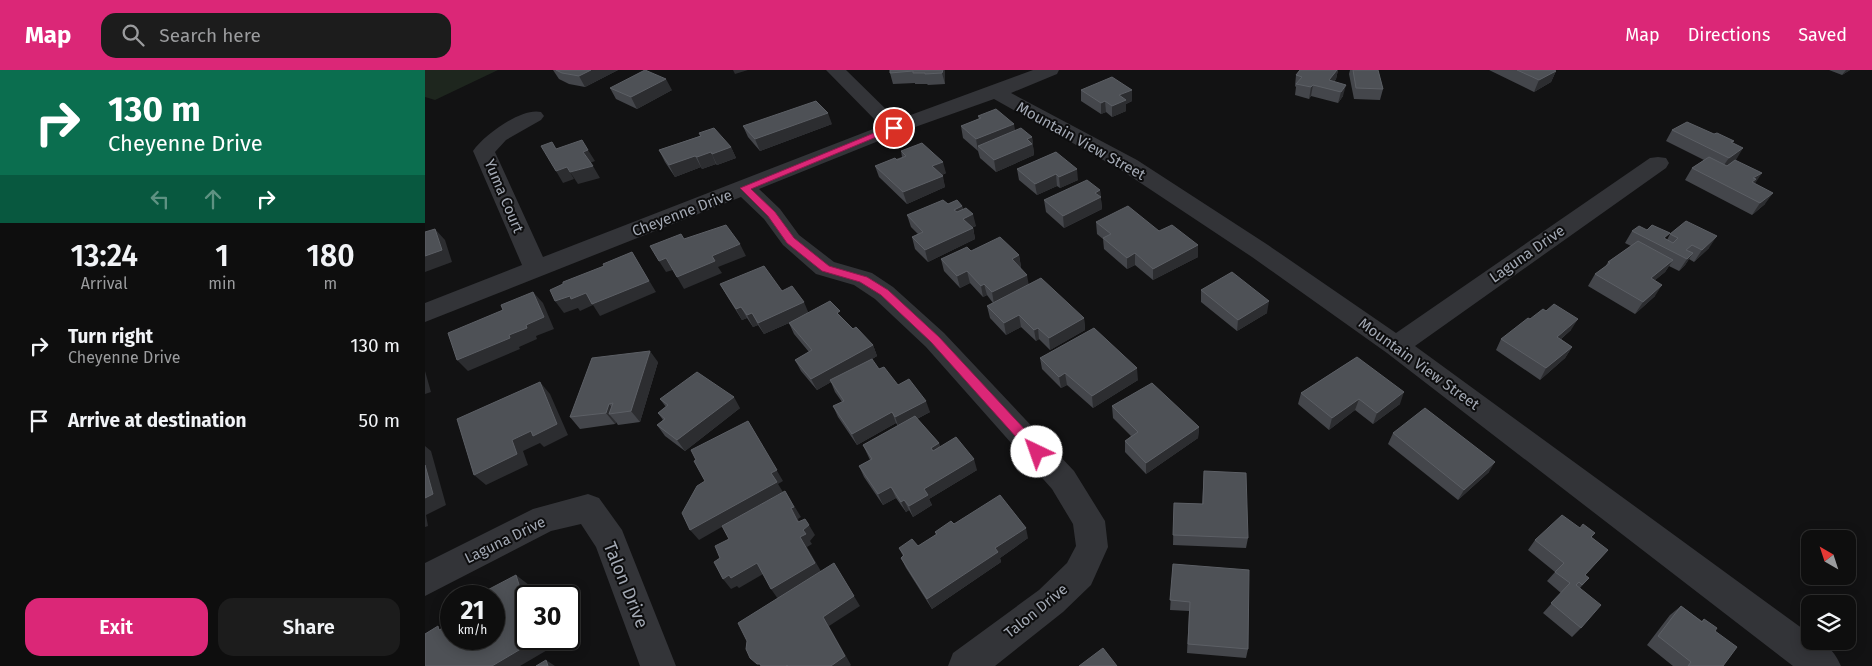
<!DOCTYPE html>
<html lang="en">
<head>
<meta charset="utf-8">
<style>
  :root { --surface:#0e0e0e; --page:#1c1c1c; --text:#f1f3f6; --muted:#9b9c9e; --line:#2e2e2e; --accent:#db2777 }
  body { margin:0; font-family:"Fira Sans",sans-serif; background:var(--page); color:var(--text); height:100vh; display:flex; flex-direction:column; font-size:19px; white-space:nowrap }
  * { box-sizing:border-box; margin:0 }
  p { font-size:16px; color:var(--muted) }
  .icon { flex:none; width:28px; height:28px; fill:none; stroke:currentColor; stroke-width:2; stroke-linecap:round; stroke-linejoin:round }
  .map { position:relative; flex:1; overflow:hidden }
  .sheet { display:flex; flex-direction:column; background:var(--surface); width:425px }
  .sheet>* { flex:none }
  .guide { background:#0b6e4f; color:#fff; overflow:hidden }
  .needle { width:32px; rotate:321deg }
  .tools { position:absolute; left:1376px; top:460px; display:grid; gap:10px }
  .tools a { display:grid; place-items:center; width:55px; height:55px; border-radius:10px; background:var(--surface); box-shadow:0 2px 12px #0003,0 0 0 1px var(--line); font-size:25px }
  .speed { position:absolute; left:15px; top:515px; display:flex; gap:10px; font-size:25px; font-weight:700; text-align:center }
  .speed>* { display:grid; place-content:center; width:65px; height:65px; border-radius:50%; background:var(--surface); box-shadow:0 2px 12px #0003,0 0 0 1px var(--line); line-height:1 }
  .speed small { font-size:12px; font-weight:400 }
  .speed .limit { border:2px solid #111; border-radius:8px; background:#fff; color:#111 }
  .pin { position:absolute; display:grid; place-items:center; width:42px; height:42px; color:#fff; margin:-21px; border:2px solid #fff; border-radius:50%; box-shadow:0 1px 5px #0007 }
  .me { position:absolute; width:55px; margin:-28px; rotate:318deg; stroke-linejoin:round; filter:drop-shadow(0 0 4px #0008) }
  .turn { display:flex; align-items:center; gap:18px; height:105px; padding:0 25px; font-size:22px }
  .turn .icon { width:65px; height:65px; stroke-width:2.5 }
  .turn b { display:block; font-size:35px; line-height:42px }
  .lanes { display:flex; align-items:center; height:48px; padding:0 25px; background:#0003; justify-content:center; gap:25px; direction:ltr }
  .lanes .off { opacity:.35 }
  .eta { display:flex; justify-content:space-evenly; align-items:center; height:85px; text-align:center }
  .eta b { font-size:30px; font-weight:600; line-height:35px }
  .button { display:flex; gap:10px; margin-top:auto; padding:10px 25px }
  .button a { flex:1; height:58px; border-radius:15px; background:var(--accent); color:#fff; font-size:20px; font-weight:600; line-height:58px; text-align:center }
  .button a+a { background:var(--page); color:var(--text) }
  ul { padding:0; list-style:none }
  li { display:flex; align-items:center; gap:15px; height:75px; padding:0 25px }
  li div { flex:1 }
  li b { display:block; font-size:19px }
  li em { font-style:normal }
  header { display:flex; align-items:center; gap:30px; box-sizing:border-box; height:70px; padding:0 25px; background:var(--accent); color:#fff }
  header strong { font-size:24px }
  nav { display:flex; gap:28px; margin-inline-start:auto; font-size:18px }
  .search { width:350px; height:45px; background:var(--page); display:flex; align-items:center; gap:12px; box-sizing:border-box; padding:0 18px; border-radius:15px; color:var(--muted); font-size:19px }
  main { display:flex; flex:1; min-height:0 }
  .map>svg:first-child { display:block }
</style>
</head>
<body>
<header>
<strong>Map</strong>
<div class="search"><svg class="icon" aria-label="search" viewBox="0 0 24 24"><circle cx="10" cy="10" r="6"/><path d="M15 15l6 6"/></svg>Search here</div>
<nav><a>Map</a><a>Directions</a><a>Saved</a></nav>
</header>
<main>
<section class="sheet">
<div class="guide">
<div class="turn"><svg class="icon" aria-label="right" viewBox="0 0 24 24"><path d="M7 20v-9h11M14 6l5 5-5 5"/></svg><div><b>130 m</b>Cheyenne Drive</div></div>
<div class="lanes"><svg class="icon off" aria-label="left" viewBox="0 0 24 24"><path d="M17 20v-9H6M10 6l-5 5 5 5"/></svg><svg class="icon off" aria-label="ahead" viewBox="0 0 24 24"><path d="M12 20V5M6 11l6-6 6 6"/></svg><svg class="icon" aria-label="right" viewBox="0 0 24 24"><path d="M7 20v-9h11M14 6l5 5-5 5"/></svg></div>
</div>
<div class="eta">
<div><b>13:24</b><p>Arrival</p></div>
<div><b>1</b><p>min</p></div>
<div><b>180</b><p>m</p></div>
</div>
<ul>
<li><svg class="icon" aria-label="right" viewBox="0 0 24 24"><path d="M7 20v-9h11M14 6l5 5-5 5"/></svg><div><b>Turn right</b><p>Cheyenne Drive</p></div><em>130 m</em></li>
<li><svg class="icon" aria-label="arrive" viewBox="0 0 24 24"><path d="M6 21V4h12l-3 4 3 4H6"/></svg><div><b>Arrive at destination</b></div><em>50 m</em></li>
</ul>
<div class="button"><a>Exit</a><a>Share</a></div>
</section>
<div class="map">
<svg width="1447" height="596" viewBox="0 0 1447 596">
  <rect width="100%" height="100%" fill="#121213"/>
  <path fill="#1e261e" d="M0,0H73L10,30L0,27Z"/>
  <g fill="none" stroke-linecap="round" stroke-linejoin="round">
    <path fill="#333438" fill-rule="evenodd" d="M401,0H421L472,50L608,0H634L632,4L586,23L712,90L843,175L971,263L1225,88L1233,87L1241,88L1244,93L1241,98L990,276L1385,564V571C1401,571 1410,582 1416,596H1368L962,283L827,187L696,100L569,29L476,62L334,119L355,139L374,165L409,192L447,203L468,217L519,263L649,401L680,451L683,477L666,515L638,542L570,596H523L528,583L614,520L642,493L651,476L648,454L627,419L501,277L450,229L429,215L391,204L358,175L339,149L316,127L0,252V233L97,195L48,81C59,65 97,37 116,42L119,46L116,50L81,70L70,82L118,187L456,56Z
      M163,424L174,428L197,460L251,596H215L171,477L156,454L126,461L0,526V493L108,439Z"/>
  </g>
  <path fill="#44464b" d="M128,0H193L160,17L144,14L134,9Z
    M465,0H520V14L503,15L502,14H490V13L468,14L465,3Z
    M875,0H913L911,9L909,12L918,26L913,33L886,26L884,29L870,25L871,17L870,16L871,5Z
    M925,0H953L958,19L955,30L929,29L924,4Z
    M1064,0H1129L1131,1L1126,12L1109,22Z
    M1404,0H1425L1417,5Z
    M185,18L247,20L212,39L191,29Z
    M656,20L707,31L701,34V41L687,47L681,42L676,44L656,31Z
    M553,46L607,67L609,85L571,102L555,88L553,81L538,68L536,56L554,49Z
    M407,54L335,81L323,67L318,56Z
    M1247,60L1289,64L1309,71L1307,73L1311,90H1310L1329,114L1340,134L1327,145L1260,110L1267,98L1279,90L1241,71Z
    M274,63L306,77L311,88L292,95L291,94L277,99L276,97L250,107L240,92L234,80L275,66Z
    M476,81L521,103L517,105L520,117L482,134L454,107L450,96L477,87Z
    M631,82L653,110L635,118L632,116L612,125L594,110L592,99Z
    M675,120L677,139L639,158L621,142L619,130Z
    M523,134L537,136L538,139L551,156L548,157L550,169L503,192L490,179L487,167L493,164L486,157L482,145Z
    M671,152L734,161L773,175V187L728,210L710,195L702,199L679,179L678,169L672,164Z
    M1207,161L1242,170L1245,164L1284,178L1269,192L1264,189L1260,195L1254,201L1244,196L1240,202L1230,210V226L1210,244L1163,216L1170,204L1180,197L1183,192L1206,176L1200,173Z
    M546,181L594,185L596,197L595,198L604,215L659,248L660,260L625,280L614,269L611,271L596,257L581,265L565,248L562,236L568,233L562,225L558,227L545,213L535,218L519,201L516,189Z
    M295,214L357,221L384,243L417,248L428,259L448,275L452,286L444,291L505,342L492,349L514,373L515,377L552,400L504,429L507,435L488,447L484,440L481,442L471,428L458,435L439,407L434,396L445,390L438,375L473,356L471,353L432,375L413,347L408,336L417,332L410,322L406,312L392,320L376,301L370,290L384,282L369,264L364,253L339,264L333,255L328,257L322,248L317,250L302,226Z
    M776,220L842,243L812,261L776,232Z
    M1105,249L1146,260L1136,269L1147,277L1140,288L1115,310L1071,280L1076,269Z
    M932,287L975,334L948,354L930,340L904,360L873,334L876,323Z
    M615,288L713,310L668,338L642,315L636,318L617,299Z
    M233,292L215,352L193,355L191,352L190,354L155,359L145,347Z
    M235,329L315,338L260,381L240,366L232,355L238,350L233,343L241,337Z
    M687,336L774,357L773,368L721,404L700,382V371L706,366L688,348Z
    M968,363L1064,402L1033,430L963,374Z
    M779,401L823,468L821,478L748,475L749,433L777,434Z
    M529,454L603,468L575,488L576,492L507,539L481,498L476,488L478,486L474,478L493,476L511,465L510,462Z
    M1166,467L1183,480L1160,505L1164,508L1155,518L1156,558L1147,567L1118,543L1136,523L1122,511L1130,502L1103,480L1110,470Z
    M748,494L823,579L821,588L762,583L764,541L745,540Z
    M1256,536L1277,551L1279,549L1290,561L1298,596H1248L1222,575L1245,545Z"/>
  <path fill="#2c2d30" d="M166,0H193L160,17L154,6Z
    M308,0H323L310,4Z
    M518,0H520V14L517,3Z
    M912,0H913L911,9L904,19V10Z
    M1421,0H1425L1417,5Z
    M1131,1L1126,12L1109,22L1114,10Z
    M241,9L247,20L212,39L206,27Z
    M888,15L886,26L884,29L886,17Z
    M921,15L918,26L913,33L916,22Z
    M707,20V31L701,34V41L687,47V36L694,25Z
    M680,31L681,42L676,44V33Z
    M403,43L407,54L335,81L330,69Z
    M589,54L591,65L553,76V81L551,69Z
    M607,67L609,85L571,102L569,90L602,69Z
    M306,77L311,88L292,95L287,84Z
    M1318,78L1311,90L1296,99L1304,88Z
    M163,80L170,91L165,93L158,82Z
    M286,82L291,94L277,99L272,87Z
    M270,86L276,97L250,107L244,95Z
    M518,92L521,103L510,108L507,96Z
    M168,96L175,108L153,114L145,102Z
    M142,97L149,109L138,113L131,101Z
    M652,99L653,110L635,118L634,107Z
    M1337,103L1329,115L1326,116L1328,108Z
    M631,104L632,116L612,125L610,114Z
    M518,106L520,117L482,134L478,122Z
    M675,120L677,139L639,158L638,146L670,123Z
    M1348,123L1340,134L1327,145L1335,133Z
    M537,136L540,147L531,151L529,140Z
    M548,144L551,156L541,160L538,149Z
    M548,158L550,169L503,192L500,180Z
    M10,159L20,170L27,192L0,202V186Z
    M1292,166L1284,178L1269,192L1277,180Z
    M315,174L321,186L293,197L297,203L259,219L252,207L287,186Z
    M773,175V187L728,210V199Z
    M207,182L231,222L175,246L168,235L155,241L153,238L139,243L130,231Z
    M710,183V195L702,199V188Z
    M1268,183L1260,195L1254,201L1262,189Z
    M594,185L596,197L589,201L587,189Z
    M241,188L248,200L241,202L234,191Z
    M1248,190L1240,202L1218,220L1226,208Z
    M542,201L545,213L535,218L532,206Z
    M602,205L604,216L569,234L567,222Z
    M559,214L562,225L558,227L556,216Z
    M1237,215L1230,226L1210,244L1218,232Z
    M108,222L118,233L129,259L111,266L112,269L94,277L95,279L43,301L32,290L84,265Z
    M844,231L842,243L812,261L813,250Z
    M379,232L384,244L339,264L333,253Z
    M316,237L322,248L317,250L311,239Z
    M327,243L333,255L328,257L322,245Z
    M594,245L596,257L581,265L579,253Z
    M659,248L660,260L625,280L624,268Z
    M1153,249L1146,260L1125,278L1132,267Z
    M613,258L614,269L611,271L609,260Z
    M448,275L452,286L406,312L405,310L406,312L392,320L386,309Z
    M1147,277L1140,288L1115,310L1121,298Z
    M225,281L233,292L215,352L206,341Z
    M712,298L713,310L668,338L667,326Z
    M0,301L6,322L0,324Z
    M640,303L642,315L636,318L634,307Z
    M115,312L125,324L143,365L119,377L115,373L98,381L103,395L61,415L49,405L87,370L106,361Z
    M979,322L975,334L948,354L952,343Z
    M309,327L315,338L260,381L252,370Z
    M934,329L930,340L904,360L907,348Z
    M501,331L505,342L474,358L470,347Z
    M184,334L192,343L184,344L191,352L190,354L181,343Z
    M467,342L471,353L432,375L427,364Z
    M323,351L358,411L353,414L358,422L274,470L265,460L346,403Z
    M774,357L773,368L721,404V393Z
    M514,373L517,384L510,389L506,378Z
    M0,376L6,381L21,435L1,445L3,456L0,457Z
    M549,389L552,400L504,429L507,435L488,447L484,436L499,419Z
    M1070,392L1064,402L1033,430L1039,420Z
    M466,417L471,428L458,435L453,424Z
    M360,421L376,447L373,449L378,460L384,455L390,465L385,471L387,474L382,477L397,503L353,529L346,519L375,467L373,452L366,438Z
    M479,430L484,440L481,442L476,432Z
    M601,458L603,468L575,488L576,492L507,539L502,529L570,478Z
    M332,493L340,503L314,518L312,516L306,519L298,509L304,505Z
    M409,493L435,536L404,556L426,595L425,596H406L398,547Z
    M91,505L104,515L107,526H101V537Z
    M111,569H121L124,579L95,596H67Z
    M121,590L130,596H123Z"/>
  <path fill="#4e5156" stroke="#5c5f65" d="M131,0H166L154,6L137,3Z
    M220,0L241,9L206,27L185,18Z
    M465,0H518L517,3L500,4V3H488V1L465,3Z
    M875,0H912L904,10L921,15L916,22L888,15L886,17L871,14L877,7L871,5Z
    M928,0H953L958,19L931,18Z
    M1092,0H1129L1131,1L1114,10Z
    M687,7L707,20L694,25L701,30L687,36L680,31L676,33L656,20Z
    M391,31L403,43L330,69L318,56Z
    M571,39L589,54L551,69L536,56L556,48L553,46Z
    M1262,52L1289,64L1292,63L1309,71L1306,72L1318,78L1304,88L1247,60Z
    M289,58L306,77L287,84L286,82L272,87L270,86L244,95L234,80L276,66L274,63Z
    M596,58L607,67L602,69L607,74L569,90L553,76Z
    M157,70L163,80L158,82L168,96L145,102L142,97L131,101L116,76L127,72L131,79Z
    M497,73L518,92L507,96L518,106L478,122L450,96L470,88L472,90L481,86L476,81Z
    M631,82L652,99L634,107L631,104L610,114L592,99Z
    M1284,87L1302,96L1310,90L1337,103L1328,108L1331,109L1327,112L1348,123L1335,133L1267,98Z
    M662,110L675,120L670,123L676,127L638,146L619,130Z
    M518,130L523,134L532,130L537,136L529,140L532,142L541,138L548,144L538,149L548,158L500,180L487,167L498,162L482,145Z
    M703,136L734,161L747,155L773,175L728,199L710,183L702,188L678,168L686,164L671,152Z
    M1261,151L1292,166L1277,180L1267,175L1261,180L1268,183L1262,189L1207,161L1214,156L1222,160L1227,155L1245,163L1239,168L1248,173L1253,168L1245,164Z
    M301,155L315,174L287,186L290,191L252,207L241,188L234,191L225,176L256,164L259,169Z
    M10,159L17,180L0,186V162Z
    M575,167L594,185L587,189L602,205L567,222L559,214L556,216L542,201L532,206L516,189L542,177L546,181Z
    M1213,171L1248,190L1226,208L1237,215L1218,232L1170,204L1185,193L1183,192Z
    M207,182L224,211L167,234L161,223L146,229L145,226L130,231L125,220L138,214V212L179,196L178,194Z
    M339,196L357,221L367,216L379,232L333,253L327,243L322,245L316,237L311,239L295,214Z
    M807,202L844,231L813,250L776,220Z
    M616,208L659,248L624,268L613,258L609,260L594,245L579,253L562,236Z
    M108,222L119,247L101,255L102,258L84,265L85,268L32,290L23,263L78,240L76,235Z
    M405,231L415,241L412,243L428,259L431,257L448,275L386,309L370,290L387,280L364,253Z
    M1129,234L1153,249L1132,267L1147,277L1121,298L1076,269L1103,248L1105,249L1118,239L1121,241Z
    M669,258L712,298L667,326L640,303L634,307L615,288Z
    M225,281L206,341L184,344L188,333L184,334L181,343L145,347L167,288Z
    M932,287L979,322L952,343L934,329L907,348L876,323Z
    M447,289L454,299L459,297L473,315L484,309L501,331L470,347L467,342L427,364L408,336L419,331L405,310Z
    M272,302L309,327L252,370L232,355L240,349L233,343L243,335L235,329Z
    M115,312L132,354L108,366L106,361L87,370L92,384L49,405L32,349Z
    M727,313L774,357L721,393L700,371L713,362L687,336Z
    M1000,338L1070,392L1039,420L968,363Z
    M490,346L514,373L506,378L508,381L531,367L549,389L499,419L503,425L484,436L479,430L476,432L466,417L453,424L434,396L447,389L438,375Z
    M323,351L352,400L346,403L352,412L265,460L257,443L272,416L280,411L269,391L271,390L266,380Z
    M0,395L8,424L0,428Z
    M779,401L821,403L823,468L748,465L749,433L778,434Z
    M360,421L369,437L366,438L373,452L380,449L384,455L378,460L381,464L375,467L390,493L346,519L332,493L306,508L304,505L298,509L289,492L295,488L290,476L304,469L297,456Z
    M575,425L601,458L570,478L573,482L502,529L476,488L479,485L474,478L487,469L493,476L512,464L510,462L526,451L529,454Z
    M1137,445L1155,458L1158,454L1170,463L1166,467L1183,480L1160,505L1164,508L1157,515L1154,512L1151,515L1176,535L1156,558L1126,533L1145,513L1130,502L1139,493L1110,470Z
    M409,493L429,526L398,547L420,586L406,596H363L362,595L361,596H336L335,594H332L325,588L321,579L322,571L313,553Z
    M748,494L824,500L823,579L763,574L765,532L745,530Z
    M91,505L101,537V569H111V570L67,596H0V564L13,556L14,560L26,554V569H69V526H51Z
    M1256,536L1277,552L1279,549L1292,558L1290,561L1312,577L1298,596H1263L1266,592L1233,566Z
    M678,578L692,596H654Z
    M121,590L123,596H111Z"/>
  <path fill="#db2777" stroke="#8e194d" d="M466,56L473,58L326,119L350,142L369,168L404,196L442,207L463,220L514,267L617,378L618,382L617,386H608L506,272L456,225L435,212L397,201L362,173L343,146L315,118Z"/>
  <g text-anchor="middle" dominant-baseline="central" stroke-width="4" stroke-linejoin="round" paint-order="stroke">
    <g font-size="15" fill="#a3a9b4" stroke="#0d0d0e">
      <text transform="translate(656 71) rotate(29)">Mountain View Street</text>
      <text transform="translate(79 126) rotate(67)">Yuma Court</text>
      <text transform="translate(257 143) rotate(-21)">Cheyenne Drive</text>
      <text transform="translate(1102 184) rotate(-35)">Laguna Drive</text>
      <text transform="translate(994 294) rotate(36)">Mountain View Street</text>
      <text transform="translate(80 470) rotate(-26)">Laguna Drive</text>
      <text transform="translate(611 541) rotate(-39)">Talon Drive</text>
    </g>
    <g font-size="18" fill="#a3a9b4" stroke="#0d0d0e">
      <text transform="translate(201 515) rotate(68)">Talon Drive</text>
    </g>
  </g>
</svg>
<div class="tools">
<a><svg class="needle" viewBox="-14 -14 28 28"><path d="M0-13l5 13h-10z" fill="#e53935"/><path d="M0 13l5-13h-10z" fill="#9b9c9e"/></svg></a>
<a><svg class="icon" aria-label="layers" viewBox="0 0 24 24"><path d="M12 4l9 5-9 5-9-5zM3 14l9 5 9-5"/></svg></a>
</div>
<div class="speed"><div>21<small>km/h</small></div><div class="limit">30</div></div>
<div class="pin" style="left:469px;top:58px;background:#d93025"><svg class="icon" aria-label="arrive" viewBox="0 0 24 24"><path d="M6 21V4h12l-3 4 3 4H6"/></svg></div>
<svg class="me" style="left:612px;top:382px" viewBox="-20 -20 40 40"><circle r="19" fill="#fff"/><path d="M0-13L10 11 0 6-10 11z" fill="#db2777"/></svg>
</div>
</main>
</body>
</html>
